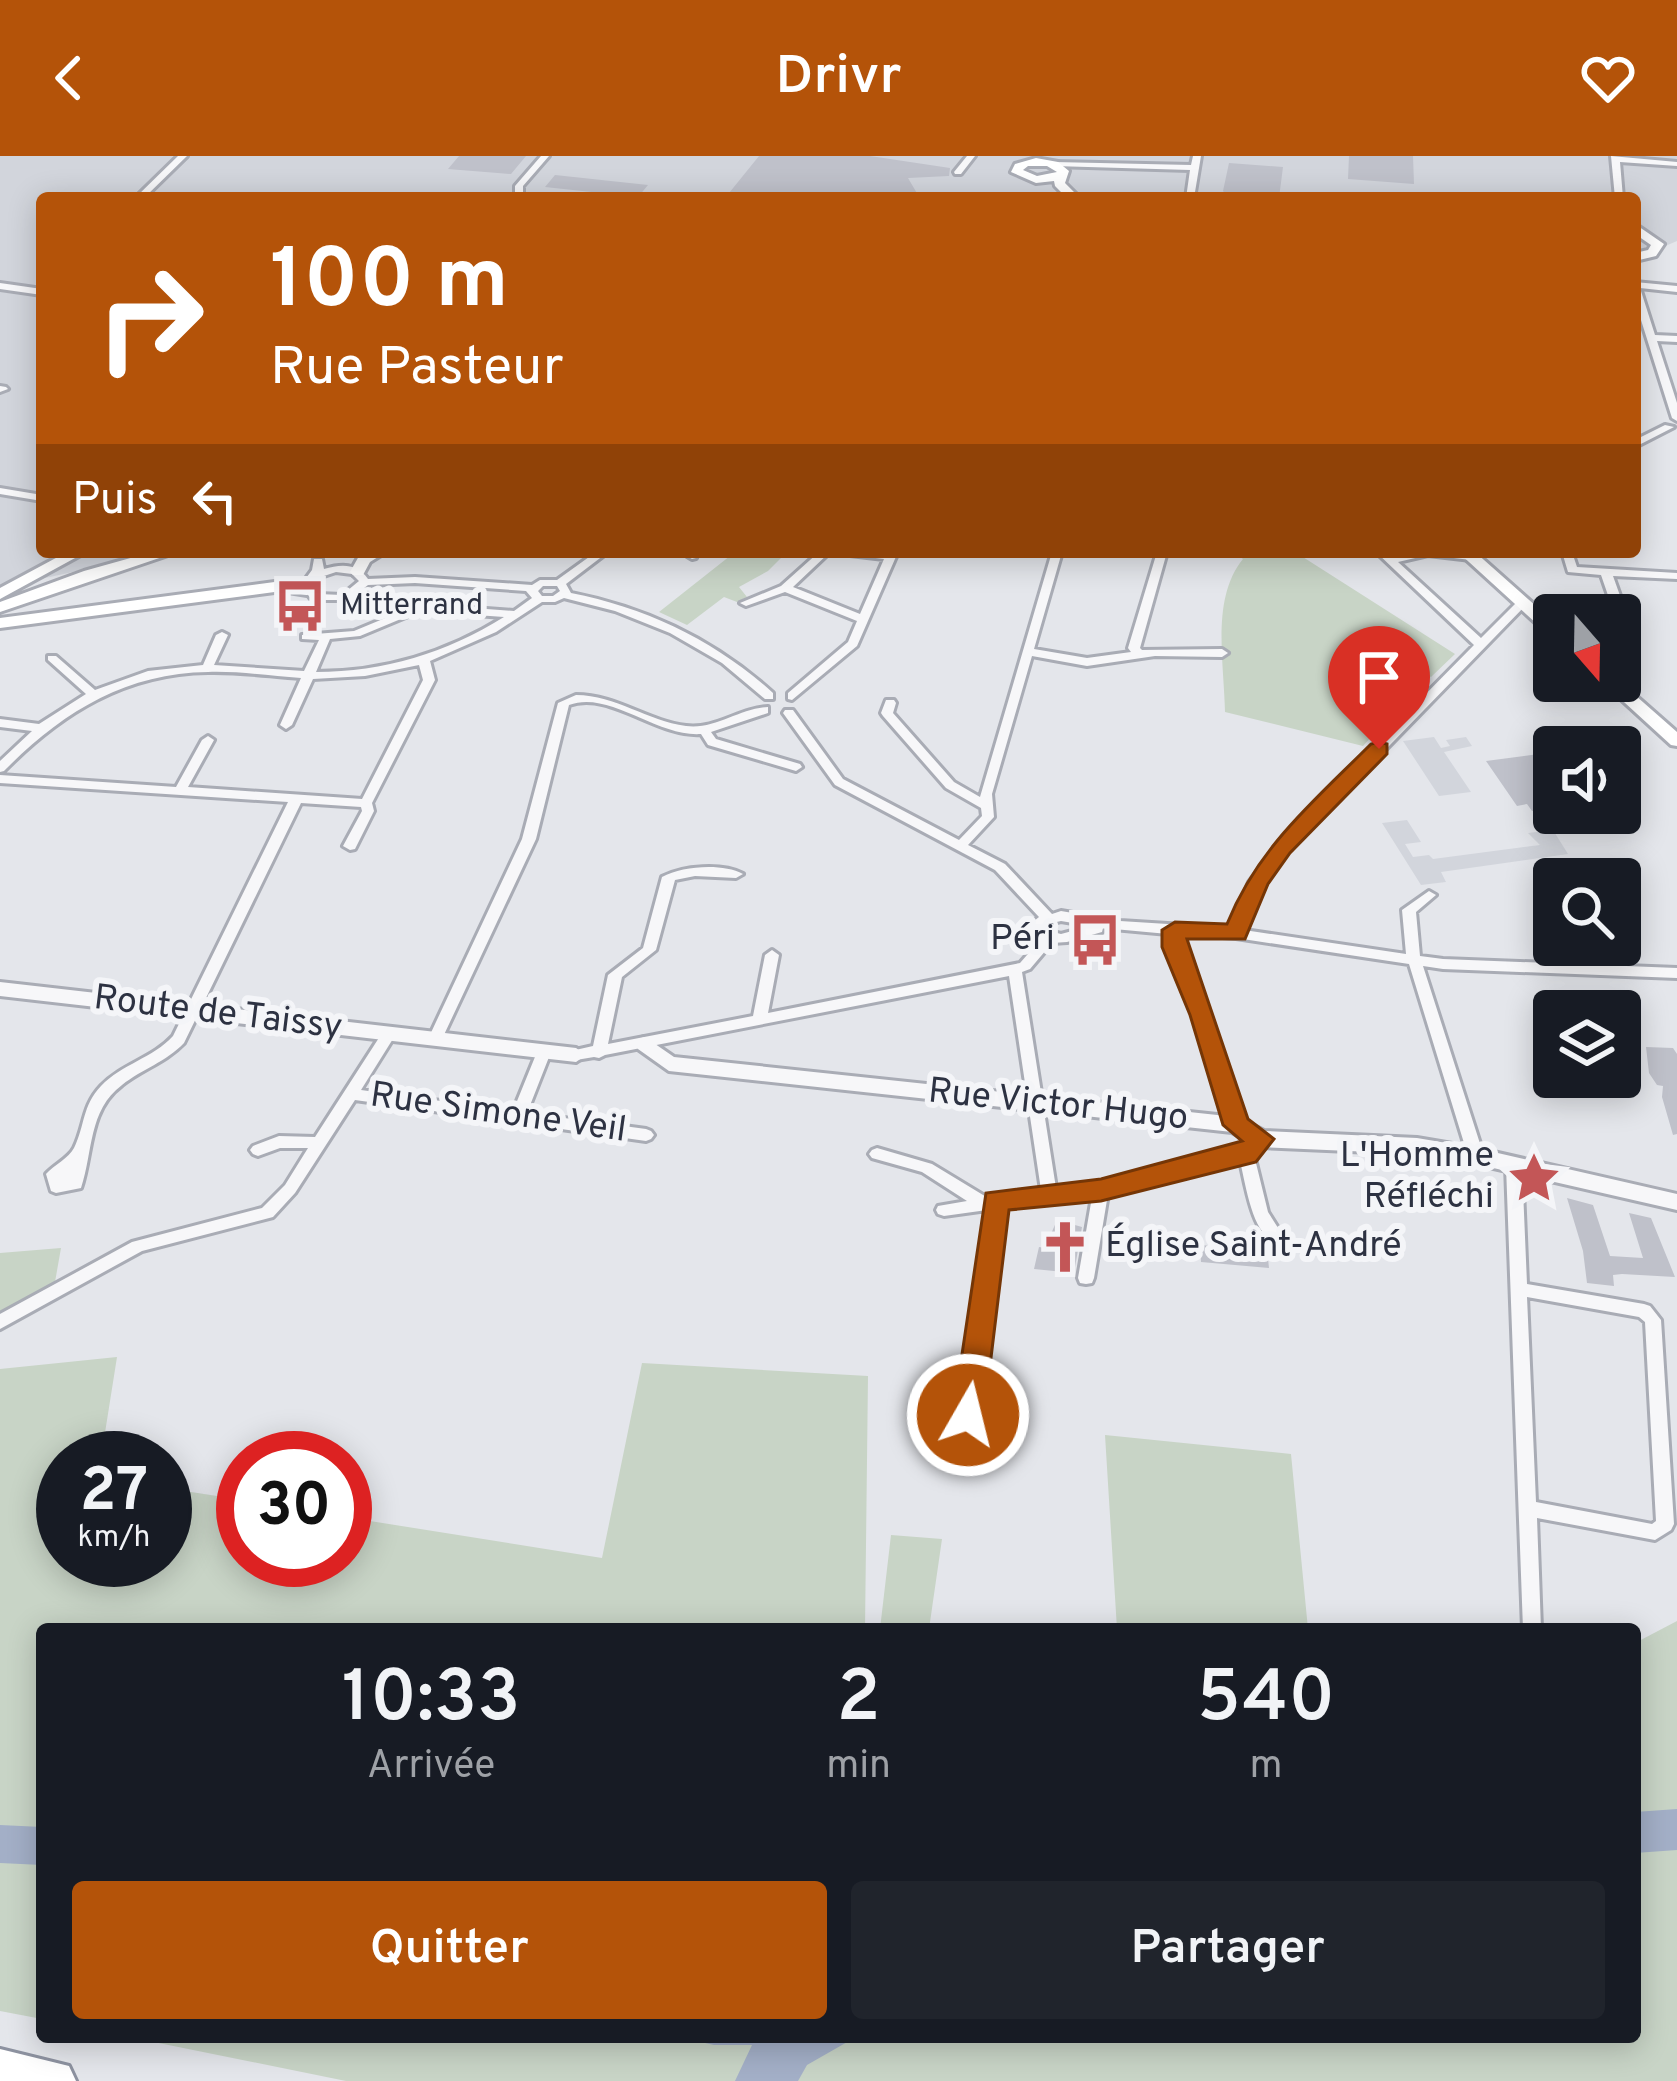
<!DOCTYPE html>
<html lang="fr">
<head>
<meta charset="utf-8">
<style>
  :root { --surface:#171b24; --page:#20242c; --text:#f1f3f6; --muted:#9ea1a6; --accent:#b45309 }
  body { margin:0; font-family:Overpass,sans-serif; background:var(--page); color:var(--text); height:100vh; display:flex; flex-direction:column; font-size:45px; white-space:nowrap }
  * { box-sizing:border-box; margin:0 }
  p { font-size:39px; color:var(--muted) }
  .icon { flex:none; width:66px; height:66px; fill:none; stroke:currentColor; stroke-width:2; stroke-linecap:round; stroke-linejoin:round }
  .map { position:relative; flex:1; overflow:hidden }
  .side { position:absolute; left:36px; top:1467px; width:1605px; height:420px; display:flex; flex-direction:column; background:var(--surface); border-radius:12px; box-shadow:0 6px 30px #0003 }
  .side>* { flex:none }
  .top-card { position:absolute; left:36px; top:36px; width:1605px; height:366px; border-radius:12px; box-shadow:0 6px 30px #0003; background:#b45309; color:#fff; overflow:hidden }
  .needle { width:78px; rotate:160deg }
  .fabs { position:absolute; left:1533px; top:438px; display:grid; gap:24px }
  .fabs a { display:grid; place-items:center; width:108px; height:108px; border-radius:12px; background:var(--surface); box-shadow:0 6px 30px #0003; font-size:60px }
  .speed { position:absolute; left:36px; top:1275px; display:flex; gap:24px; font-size:60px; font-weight:700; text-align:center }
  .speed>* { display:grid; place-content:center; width:156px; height:156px; border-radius:50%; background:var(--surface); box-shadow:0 6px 30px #0003; line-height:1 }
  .speed small { font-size:30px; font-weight:400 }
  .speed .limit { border:18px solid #d22; background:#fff; color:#111 }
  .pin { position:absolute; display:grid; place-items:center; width:102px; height:102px; color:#fff; margin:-123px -51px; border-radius:50% 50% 50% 0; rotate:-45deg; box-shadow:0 0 12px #0007 }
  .pin .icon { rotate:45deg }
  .me { position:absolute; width:132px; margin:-66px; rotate:8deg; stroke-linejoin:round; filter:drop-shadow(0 0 9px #0008) }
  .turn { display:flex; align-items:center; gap:42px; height:252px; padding:0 36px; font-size:54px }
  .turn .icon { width:156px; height:156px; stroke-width:2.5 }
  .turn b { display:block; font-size:84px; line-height:102px }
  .then { display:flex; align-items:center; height:114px; padding:0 36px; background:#0003; gap:24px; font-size:45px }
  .eta { display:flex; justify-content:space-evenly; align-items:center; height:204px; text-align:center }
  .eta b { font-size:72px; font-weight:600; line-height:84px }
  .cta { display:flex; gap:24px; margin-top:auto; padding:24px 36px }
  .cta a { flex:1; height:138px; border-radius:12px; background:var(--accent); color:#fff; font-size:48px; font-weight:600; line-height:138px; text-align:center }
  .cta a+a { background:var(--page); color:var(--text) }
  header { display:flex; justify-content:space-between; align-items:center; height:156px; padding:0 36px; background:var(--accent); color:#fff; font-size:54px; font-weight:600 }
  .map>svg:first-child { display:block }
</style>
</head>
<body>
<header><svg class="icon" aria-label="back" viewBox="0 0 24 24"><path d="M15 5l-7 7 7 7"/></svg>Drivr<svg class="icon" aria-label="heart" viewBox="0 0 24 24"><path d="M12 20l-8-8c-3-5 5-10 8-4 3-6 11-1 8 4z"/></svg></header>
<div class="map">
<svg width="1677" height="1925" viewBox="0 0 1677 1925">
  <rect width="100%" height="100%" fill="#e4e6eb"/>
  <path fill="#d2d5dc" d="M0,0H1677V85L1635,103V42H42V396H166L17,428L0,438Z
    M1434,581L1441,592L1450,590L1446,584L1466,581L1472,590L1444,596L1471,636L1439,640L1403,585Z
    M1407,664L1421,686L1405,688L1413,701L1429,699L1433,703L1540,689L1528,677L1553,674L1568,698L1441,716L1446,726L1421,729L1382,667Z"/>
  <path fill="#c8d4c6" d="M735,396H787L768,415L739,431L747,441L737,446L724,441L687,469L659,456Z
    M1233,396H1295L1455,498L1431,521L1403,504L1354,507L1367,536L1399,551L1363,590L1225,556C1224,505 1211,442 1243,403Z
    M61,1092L55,1126L0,1156V1097Z
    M117,1201L101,1302H63V1404H165V1332L243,1344V1404H345V1361L602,1402L642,1207L868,1220L865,1473H42V1863L0,1855V1213Z
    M1105,1279L1291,1298L1308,1473H1117Z
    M891,1379L942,1383L929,1473H880Z
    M1677,1465V1925H346L129,1881H1635V1487Z"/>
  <path fill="#a3afc7" d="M1677,1653V1694L1635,1697V1656Z
    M0,1669L42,1671V1709L0,1707Z
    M679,1881H856L807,1909L798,1925H735L752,1889H714Z"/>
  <path fill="#bfc1ca" d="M459,0H526L511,18L448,13Z
    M759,0H870L950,12L949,20L908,22L918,39L910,42H725Z
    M1349,0H1413L1414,28L1348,23Z
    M1229,7L1283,11L1279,42H1229L1223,35Z
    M555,19L648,29L638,41L545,31Z
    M1546,597L1554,607V652L1532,655L1527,648L1517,650L1486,605Z
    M1646,891L1673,892L1677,898V978L1673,979L1662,941L1663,930L1657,929L1649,917Z
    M1567,1042L1593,1049L1610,1100L1643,1102L1629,1057L1651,1062L1675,1121L1622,1118L1613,1119L1614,1130L1587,1127L1583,1095Z
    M1057,1064L1082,1071L1074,1117L1034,1113L1039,1091L1045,1092Z
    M1253,1072L1266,1084L1269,1112L1201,1106L1200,1089L1254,1093Z"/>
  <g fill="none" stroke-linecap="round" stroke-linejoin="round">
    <g stroke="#a9acb5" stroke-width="6">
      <path id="minor" d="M178,0H187L144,42H135Z
        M541,0H549L523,30V42H515V30Z
        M967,0H975L961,18H955L954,16Z
        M1193,0H1201L1194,42H1186L1190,14L1054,10L1050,8L1054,6L1191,9Z
        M1611,0L1677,6V10L1620,6L1623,42H1615Z
        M1635,126L1677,130V136L1640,132L1655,179L1677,180V186L1657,185L1677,247V265L1672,262L1635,145Z
        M0,127L42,133V139L0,133Z
        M0,230L6,231L8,233L0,236Z
        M1665,269L1674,271L1635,291V284Z
        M0,332L42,339V345L0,338Z
        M596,396H608L566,428L571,437C647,452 716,485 773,537V543H765L722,507L670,477L615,455L564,442L555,446H542L496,476L430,505L435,524L372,647L374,655L355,693L350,694L343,690L362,655L361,651L301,647L184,887C166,906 142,913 122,929C88,954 93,997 81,1032L56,1037L51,1035L46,1018C54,1009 69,1002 74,992C85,970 82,950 101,930C122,908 153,902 173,880L288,646L0,627V619L176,631L202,584L208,580L214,584L188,631L362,643L423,524L419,509L365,520L313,523L292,569L286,573L280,569L301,522C270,520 239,515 208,516C125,517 61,557 4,615L0,616V605L32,575L0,571V563L39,568L86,538L48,504V500H56L95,534L148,515L203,509L216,479L222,476L228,479L214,509L304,515L319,484L302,483V479L354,475L419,448L514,455L532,442L526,435L415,427L368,429L349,444H315L311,443L301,429L312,414L314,403H322L324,413C341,408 357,407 368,423L415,421L532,429L540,424H557ZM336,416L352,418L359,425L342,439L318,438L313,429L318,422ZM543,430H557L560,435L553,440H542L538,435ZM420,455L504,461C446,497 384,516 316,516L330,483L360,480Z
        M688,396H698L696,402L692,403L687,400Z
        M819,396H830L793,431L860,458L884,403L850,399L845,396H898L857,490L792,544L788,543V537L848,486L857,465L785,436L746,450L740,447L781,430Z
        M1052,396H1062L1034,493L1087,502L1131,496L1128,492L1157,396H1167L1140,492L1142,494L1222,493L1228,497L1222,501L1155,500L1087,510L1032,500L992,638L994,661L968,689L1005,708L1052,758L1061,755L1120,765L1231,772L1249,726L1277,689L1474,489L1376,396H1387L1393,401C1419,395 1452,391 1476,401L1471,404L1428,399L1398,406L1481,482L1518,445L1522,444L1528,447L1287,695L1262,727L1244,774L1406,798L1402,754L1429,735L1436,739L1416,756L1420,800L1443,803L1677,812V822L1443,813L1423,810L1484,1000L1481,1004H1471L1468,1000L1409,808L1236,782L1182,778V791L1210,859L1244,969L1236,975L1228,969L1196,859L1168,791V778L1103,772L1102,776L1067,786L1052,787L1030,813L1022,816L1056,1032L1101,1028L1241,993C1248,986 1254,975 1265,979L1268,983L1254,999L1268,1056L1280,1075L1278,1079C1274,1080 1271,1081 1268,1080C1252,1073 1244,1021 1240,1005L1108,1038L1094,1122L1092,1127L1086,1128L1080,1127L1078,1122L1092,1041L1003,1052L977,1257L986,1269L1013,1274L1016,1279L1013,1284L1007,1286L975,1281L959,1259L987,1054L944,1060L938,1058L936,1054L938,1050L967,1045L922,1016L872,1002L869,998L872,994L877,992L932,1008L988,1042L1041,1034L1009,820L605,899L599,902L594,901L576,904L569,899L571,895L593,890L608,819L643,792L662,721C683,710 722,707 743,718L736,722L695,720L675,724L656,794L622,821L608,888L753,860L765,799L772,794L779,799L768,857L1020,807L1041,783L1035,777L1034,765L1039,761L995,714L835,629L783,557L785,554H793L843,623L959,684L982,660L981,652L946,632L883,560L881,557L886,544H894L896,547L893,557L954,626L980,641ZM1061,765L1091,770L1061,778L1049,775L1048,768Z
        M1562,396H1572L1577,411L1677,417V423L1613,420L1623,448L1617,451L1611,448L1601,419L1568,416Z
        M576,539C616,539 647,565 686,570C715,574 740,552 768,551V557L711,576L716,583L800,608L802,611L796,615L708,589L701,578C656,581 610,534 569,549L536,683L442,883L435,888L430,887L428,883L522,683L558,547Z
        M389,873L396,878L361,934L513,955L537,896L544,891L551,896L527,957L646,973L651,975L654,979L651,983L646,985L355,944L295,1037L273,1061L142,1095L0,1173V1158L132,1086L262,1052L285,1029L308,992H280L258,1000L253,998L250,994L253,990L279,980L315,981L384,874Z
        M1514,1004L1519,1006L1522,1010L1527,1128L1644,1148L1650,1150L1661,1164L1674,1368L1671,1374L1655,1384L1537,1362L1541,1473H1523L1506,1010L1509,1006ZM1527,1141L1639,1161L1645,1166L1656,1365L1652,1368L1536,1346Z"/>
    </g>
    <g stroke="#a9acb5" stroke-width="6">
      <path id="tertiary" d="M0,826L576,892L586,899L576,906L0,840Z
        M645,881L674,901L1236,961L1264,975L1417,982L1476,992L1677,1038V1054L1476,1008L1417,998L1260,991L1232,976L669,915L638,893L635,888L638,883Z"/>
    </g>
    <g stroke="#a9acb5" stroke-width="6">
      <path id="secondary" d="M1036,2L1058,6L1069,15L1065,27L1080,42H1067L1055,30L1054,25L1036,27L1011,16L1015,8ZM1028,10H1047L1057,16L1037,20L1023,14Z
        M1635,68L1664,88L1656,100L1635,105V97L1648,94L1651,89L1635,78Z
        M67,396H86L0,443V432Z
        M152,396H177L0,456V446L84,415Z
        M366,396H386L370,406L363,419H353L350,416L359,400Z
        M1458,396H1475L1554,466V480L1548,478Z
        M282,425L313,431L315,434L307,439L282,435L0,472V462Z
        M1601,525H1619L1677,576V590L1671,589Z"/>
    </g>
    <g stroke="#8d92a0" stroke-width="6">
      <path id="motorway" d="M0,1893L69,1910L76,1925H0Z"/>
    </g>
    <use href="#minor" fill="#f7f7f9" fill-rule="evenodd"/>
    <use href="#tertiary" fill="#f7f7f9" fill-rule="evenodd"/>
    <use href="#secondary" fill="#fff" fill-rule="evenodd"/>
    <use href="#motorway" fill="#fff" fill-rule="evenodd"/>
  </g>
  <path fill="#b45309" stroke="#753606" stroke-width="3" d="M1379,586L1387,588V598L1290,697L1268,728L1245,783H1187L1248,963L1274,983L1256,1006L1101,1045L1009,1054L984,1259L979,1269L968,1273L957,1269L953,1259L986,1037L1101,1023L1242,985L1223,969L1190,859L1162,791V774L1175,766L1227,768C1258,691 1314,645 1371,588Z"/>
  <defs>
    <g id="bus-bare" transform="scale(4.14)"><path d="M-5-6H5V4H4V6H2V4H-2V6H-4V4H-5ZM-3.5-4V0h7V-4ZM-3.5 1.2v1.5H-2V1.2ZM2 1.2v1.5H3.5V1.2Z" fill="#c35657" stroke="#f4f5f8" stroke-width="2.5" paint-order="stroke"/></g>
    <g id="sight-bare" transform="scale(4.14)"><path d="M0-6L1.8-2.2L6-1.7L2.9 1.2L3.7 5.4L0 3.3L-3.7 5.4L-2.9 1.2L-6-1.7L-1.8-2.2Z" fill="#c35657" stroke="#f4f5f8" stroke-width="2.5" paint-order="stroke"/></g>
    <g id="church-bare" transform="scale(4.14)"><path d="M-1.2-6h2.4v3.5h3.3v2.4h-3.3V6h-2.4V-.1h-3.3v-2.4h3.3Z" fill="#c35657" stroke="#f4f5f8" stroke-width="2.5" paint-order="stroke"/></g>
  </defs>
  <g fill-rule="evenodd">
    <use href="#bus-bare" x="300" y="450"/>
    <use href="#bus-bare" x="1095" y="784"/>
    <use href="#sight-bare" x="1534" y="1022"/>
    <use href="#church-bare" x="1065" y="1091"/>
  </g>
  <g text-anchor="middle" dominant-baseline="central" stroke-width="12" stroke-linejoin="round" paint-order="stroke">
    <g font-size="30" fill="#2d3242" stroke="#f4f5f8" text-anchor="start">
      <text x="340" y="450">Mitterrand</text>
    </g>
    <g font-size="36" fill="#2d3242" stroke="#f4f5f8" text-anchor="end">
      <text x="1055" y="784">Péri</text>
      <text x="1494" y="1001">L'Homme<tspan x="1494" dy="41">Réfléchi</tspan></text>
      <text x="1105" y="1091" text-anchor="start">Église Saint-André</text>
    </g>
    <g font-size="36" fill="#2d3242" stroke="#f4f5f8">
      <text transform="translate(218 858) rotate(7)">Route de Taissy</text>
      <text transform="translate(1058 950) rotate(6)">Rue Victor Hugo</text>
      <text transform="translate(498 958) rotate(8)">Rue Simone Veil</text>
    </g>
  </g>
</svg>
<div class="fabs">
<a><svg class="needle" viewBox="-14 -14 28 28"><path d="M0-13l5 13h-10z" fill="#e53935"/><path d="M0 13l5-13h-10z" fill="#9ea1a6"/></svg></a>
<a><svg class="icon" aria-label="sound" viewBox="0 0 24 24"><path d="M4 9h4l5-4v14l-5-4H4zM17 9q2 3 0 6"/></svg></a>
<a><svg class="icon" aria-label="search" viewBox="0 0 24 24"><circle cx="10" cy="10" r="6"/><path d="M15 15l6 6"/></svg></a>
<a><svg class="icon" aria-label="layers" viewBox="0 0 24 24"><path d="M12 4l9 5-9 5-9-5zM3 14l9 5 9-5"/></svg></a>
</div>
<div class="speed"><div>27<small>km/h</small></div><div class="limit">30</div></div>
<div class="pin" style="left:1379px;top:593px;background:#d93025"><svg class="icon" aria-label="arrive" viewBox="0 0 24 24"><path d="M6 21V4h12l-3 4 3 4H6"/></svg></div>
<svg class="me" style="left:968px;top:1259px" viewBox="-20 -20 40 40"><circle r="17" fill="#b45309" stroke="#fff" stroke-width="3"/><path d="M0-11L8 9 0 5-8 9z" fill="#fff"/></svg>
<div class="top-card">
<div class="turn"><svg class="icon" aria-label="right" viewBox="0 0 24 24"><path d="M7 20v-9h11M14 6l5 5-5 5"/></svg><div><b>100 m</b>Rue Pasteur</div></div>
<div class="then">Puis<svg class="icon" aria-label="left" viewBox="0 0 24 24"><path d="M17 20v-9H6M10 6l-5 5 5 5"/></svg></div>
</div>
<section class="side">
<div class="eta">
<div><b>10:33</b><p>Arrivée</p></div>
<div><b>2</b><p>min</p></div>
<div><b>540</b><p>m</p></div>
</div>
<div class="cta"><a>Quitter</a><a>Partager</a></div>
</section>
</div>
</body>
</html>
